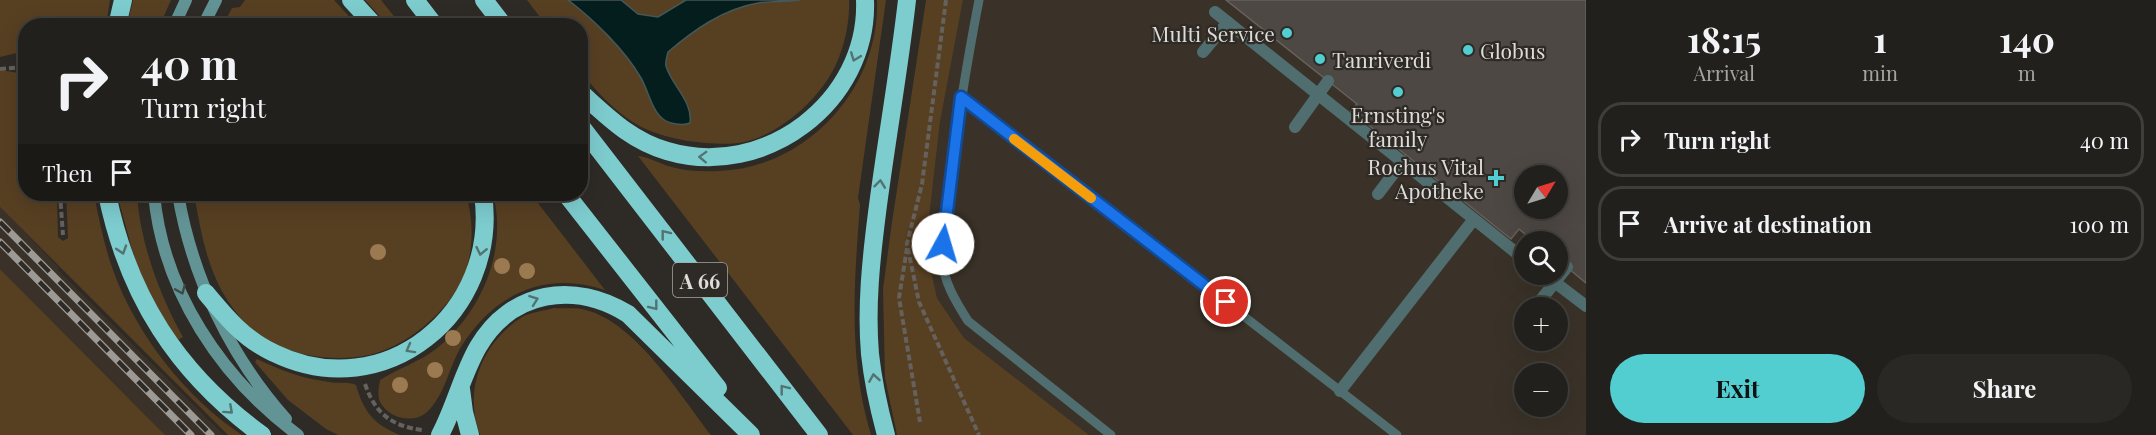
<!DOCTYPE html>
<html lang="en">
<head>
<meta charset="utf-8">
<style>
  :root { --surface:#22201c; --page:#2a2825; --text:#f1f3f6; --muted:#a2a3a3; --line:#3f3e3b; --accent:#52cdd0 }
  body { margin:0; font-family:"Playfair Display",serif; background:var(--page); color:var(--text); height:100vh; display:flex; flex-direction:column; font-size:22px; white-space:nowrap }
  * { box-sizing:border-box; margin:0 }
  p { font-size:20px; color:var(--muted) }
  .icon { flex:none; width:33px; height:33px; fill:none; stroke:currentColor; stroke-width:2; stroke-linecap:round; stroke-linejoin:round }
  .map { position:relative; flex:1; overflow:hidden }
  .sheet { display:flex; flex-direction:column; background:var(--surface); width:570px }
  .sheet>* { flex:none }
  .top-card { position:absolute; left:18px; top:18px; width:570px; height:183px; border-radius:24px; box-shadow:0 6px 24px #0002,0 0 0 2px var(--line); background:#22201c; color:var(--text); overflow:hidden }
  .needle { width:39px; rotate:52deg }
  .buttons { position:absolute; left:1514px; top:165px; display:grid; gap:12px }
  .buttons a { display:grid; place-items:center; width:54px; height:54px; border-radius:50%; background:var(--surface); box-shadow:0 6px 24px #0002,0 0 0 2px var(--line); font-size:30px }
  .pin { position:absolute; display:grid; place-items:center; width:51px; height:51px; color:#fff; margin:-26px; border:3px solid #fff; border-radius:50%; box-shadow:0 2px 6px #0007 }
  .me { position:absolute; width:66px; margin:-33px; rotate:6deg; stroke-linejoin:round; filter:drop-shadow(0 0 4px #0008) }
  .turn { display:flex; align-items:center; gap:21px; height:126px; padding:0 24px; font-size:27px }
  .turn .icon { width:78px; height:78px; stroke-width:2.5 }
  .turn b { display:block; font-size:42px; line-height:51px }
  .then { display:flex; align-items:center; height:57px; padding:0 24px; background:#0003; gap:12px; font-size:22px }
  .eta { display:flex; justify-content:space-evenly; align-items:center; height:102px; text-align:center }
  .eta b { font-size:36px; font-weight:700; line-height:42px }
  .action { display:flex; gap:12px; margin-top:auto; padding:12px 24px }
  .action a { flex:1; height:69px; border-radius:36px; background:var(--accent); color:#111; font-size:24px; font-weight:700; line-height:69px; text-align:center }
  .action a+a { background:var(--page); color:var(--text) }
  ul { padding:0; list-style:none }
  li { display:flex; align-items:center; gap:18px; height:75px; margin:0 12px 9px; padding:0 12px; border:3px solid var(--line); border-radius:24px }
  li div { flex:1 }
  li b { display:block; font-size:22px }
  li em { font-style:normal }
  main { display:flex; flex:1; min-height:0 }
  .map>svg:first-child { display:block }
</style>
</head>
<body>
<main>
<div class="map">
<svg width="1586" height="435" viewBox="0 0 1586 435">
  <rect width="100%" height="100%" fill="#2e2a25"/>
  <path fill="#3a3228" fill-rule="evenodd" d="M963,0H1586V435H1089L964,338L937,298L930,266L927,236L940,122ZM1524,176H1557V208H1524ZM1524,242H1557V274H1524ZM1524,308H1557V340H1524ZM1524,374H1557V406H1524Z
    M0,207L59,268L58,270L224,435H165L0,269Z"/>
  <path fill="#573f22" d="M0,0H110L106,25L26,26L25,57L17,53L0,57Z
    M133,0H171L160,25H127Z
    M245,0H334L357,25H223L232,8L240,7Z
    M365,0H381L401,25H388Z
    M527,0H849C850,20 845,44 837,62C822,98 777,138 738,143C722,145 704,143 688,141C671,138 651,133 636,124C614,111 597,92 581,72L580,26L546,25Z
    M877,0H886L858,198L860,205C854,284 848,358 871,435H853L638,156C648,157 659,163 668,166C685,171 702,172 719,171C807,168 880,88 877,0Z
    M926,0H963L940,122L927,236L930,266L937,298L964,338L1089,435H897L885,378L883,289L892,222Z
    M0,70L25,74L26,194H57L58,237L63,241L68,238L66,194H94C99,219 104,245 113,270C136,334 185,397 242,435H228L0,207Z
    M117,194H137C140,242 159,294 183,337L178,340L158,310L137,268Z
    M194,194H466C473,218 474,245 466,270C452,311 401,353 357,357C339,359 321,358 303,354C287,350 267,344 254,332C211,291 204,249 194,194Z
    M493,194H531L605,290C545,270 494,294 461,347C449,367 445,395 427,412C414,424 389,419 380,402C377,395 379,387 380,380C399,368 419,362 436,349C481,313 508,251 493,194Z
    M0,269L165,435H0Z
    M554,308C564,309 576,307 586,310C636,323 680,395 711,435H480C463,390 482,343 522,317C531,312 544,311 554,308Z
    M257,359C282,371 301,378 329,382C338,384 348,381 356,385C364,412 373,424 400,435H338L326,429L288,400L255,362Z"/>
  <path fill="#041e1e" stroke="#455756" stroke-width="1.5" d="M568,0H621L638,14L658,17L686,0H800C786,2 772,1 758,3C723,9 694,30 668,52C667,57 665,62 666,66C672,86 693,101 690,123C683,126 669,124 663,119C652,111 648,90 641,78C625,50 593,19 568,0Z"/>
  <path fill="#4d4843" stroke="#66615b" stroke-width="1.5" fill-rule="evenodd" d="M1226,0H1586V283L1557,259V242H1534L1519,229L1511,239L1351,111L1357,104ZM1524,176H1557V208H1524Z"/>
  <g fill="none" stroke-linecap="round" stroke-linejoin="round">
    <path stroke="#65615d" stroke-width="4" stroke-dasharray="6 3" stroke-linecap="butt" d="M946,0L922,184L907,244L919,302L979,435
      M0,69L26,67
      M60,194L63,235
      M907,248L899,298L920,422
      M365,384C375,413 391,426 422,430"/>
    <path stroke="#506e6f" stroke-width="9" d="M979,0C967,62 957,123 950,185C947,209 941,235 942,258C943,281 956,302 968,321L1111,435
      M961,97L1397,435"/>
    <path stroke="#506e6f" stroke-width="12" d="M1215,12L1524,259
      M1203,52L1228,22
      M1295,127L1328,81
      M1378,194L1403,161
      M1544,274L1586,306
      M1536,306L1567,267
      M1340,391L1474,219"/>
    <path stroke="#639495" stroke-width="12" d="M174,26L186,0
      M203,26L216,0
      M154,194C163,291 221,378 298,435
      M178,194C192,277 230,356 286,419"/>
    <path stroke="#7dccce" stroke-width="18" d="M351,0L375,26
      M415,0L435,26
      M484,0L504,26
      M117,26L123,0
      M580,92C608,117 630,140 667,151C764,180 869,102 865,0
      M580,125L819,435
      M107,194C128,296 177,373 262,435
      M566,194L718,388
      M206,293C226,317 245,340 274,353C385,407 500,312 483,194
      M461,389L464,412L470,435
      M440,435C455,407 462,375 478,347C511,290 575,281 628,314L751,435
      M886,435C879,409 873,382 870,354C866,307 871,260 877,213C886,142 899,71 907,0"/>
    <g stroke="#9d9a96" stroke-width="7">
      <path id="rail" d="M0,222L211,435
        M0,242L191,435"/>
    </g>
    <use href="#rail" stroke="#2e2a25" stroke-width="4.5" stroke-dasharray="14" stroke-linecap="butt"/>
  </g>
  <g fill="#9b7a52">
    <circle cx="378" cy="252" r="8"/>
    <circle cx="502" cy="266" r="8"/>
    <circle cx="527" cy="271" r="8"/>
    <circle cx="453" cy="338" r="8"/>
    <circle cx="435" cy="370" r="8"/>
    <circle cx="400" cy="385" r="8"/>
  </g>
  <defs><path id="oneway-chevron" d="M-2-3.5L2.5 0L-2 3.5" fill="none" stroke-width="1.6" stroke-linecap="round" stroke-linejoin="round" transform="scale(1.5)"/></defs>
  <g stroke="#527371">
    <use href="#oneway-chevron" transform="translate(855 57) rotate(111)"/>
    <use href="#oneway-chevron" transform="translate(703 157) rotate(-178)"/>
    <use href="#oneway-chevron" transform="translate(880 184) rotate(-83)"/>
    <use href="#oneway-chevron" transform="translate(665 234) rotate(-128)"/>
    <use href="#oneway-chevron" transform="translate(122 250) rotate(72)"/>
    <use href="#oneway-chevron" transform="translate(481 251) rotate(102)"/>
    <use href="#oneway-chevron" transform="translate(534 300) rotate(-20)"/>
    <use href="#oneway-chevron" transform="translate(654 306) rotate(52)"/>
    <use href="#oneway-chevron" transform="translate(410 349) rotate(151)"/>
    <use href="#oneway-chevron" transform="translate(874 378) rotate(-99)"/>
    <use href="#oneway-chevron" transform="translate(784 389) rotate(-128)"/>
    <use href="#oneway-chevron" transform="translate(229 410) rotate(42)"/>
  </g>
  <use stroke="#3e4a47" href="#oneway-chevron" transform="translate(181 290) rotate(67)"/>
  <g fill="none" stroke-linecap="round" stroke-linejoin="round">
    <g stroke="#114b97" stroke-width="15">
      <path id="route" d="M943,244L961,97L1226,302"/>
    </g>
    <use href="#route" stroke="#1a73e8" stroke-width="10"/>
    <path stroke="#f59e0b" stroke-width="10" d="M1014,139L1091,198"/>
  </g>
  <g fill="#52cdd0" stroke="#2e2a25" stroke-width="2">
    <circle cx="1287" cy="33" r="6"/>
    <circle cx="1468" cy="50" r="6"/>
    <circle cx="1320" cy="59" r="6"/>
    <circle cx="1398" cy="92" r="6"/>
    <path d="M1493 169h6v6h6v6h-6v6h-6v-6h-6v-6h6z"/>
  </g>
  <g text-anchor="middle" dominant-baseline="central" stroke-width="4.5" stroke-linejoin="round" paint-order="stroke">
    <rect fill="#2e2a25" stroke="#a9a6a2" stroke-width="1.5" x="673" y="263" width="54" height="34" rx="4.5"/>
    <g font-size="20" font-weight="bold" fill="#dedbd8">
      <text x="700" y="280">A 66</text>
    </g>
    <g font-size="21" fill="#dedbd8" stroke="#2e2a25" text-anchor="end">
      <text x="1275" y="33">Multi Service</text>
      <text x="1480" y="50" text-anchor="start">Globus</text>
      <text x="1332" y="59" text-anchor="start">Tanriverdi</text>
      <text x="1398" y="114" text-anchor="middle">Ernsting's<tspan x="1398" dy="24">family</tspan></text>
      <text x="1484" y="166">Rochus Vital<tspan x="1484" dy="24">Apotheke</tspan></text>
    </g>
  </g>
</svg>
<div class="buttons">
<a><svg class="needle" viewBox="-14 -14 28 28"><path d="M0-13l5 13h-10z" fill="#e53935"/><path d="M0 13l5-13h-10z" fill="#a2a3a3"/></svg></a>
<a><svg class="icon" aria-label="search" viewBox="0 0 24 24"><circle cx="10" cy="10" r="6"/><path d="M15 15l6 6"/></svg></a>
<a>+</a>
<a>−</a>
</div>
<div class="pin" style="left:1226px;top:302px;background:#d93025"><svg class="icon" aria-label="arrive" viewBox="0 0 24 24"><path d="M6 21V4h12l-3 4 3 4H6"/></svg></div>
<svg class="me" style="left:943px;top:244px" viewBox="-20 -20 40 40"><circle r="19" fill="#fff"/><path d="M0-13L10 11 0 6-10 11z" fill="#1a73e8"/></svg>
<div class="top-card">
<div class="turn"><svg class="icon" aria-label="right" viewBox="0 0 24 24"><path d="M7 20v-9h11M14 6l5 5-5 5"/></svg><div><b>40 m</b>Turn right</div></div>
<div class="then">Then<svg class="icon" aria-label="arrive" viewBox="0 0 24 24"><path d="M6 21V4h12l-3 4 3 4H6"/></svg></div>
</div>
</div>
<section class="sheet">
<div class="eta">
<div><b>18:15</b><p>Arrival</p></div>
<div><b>1</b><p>min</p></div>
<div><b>140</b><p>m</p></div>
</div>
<ul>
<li><svg class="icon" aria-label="right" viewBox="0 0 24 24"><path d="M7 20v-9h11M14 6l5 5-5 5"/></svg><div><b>Turn right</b></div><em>40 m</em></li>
<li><svg class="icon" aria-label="arrive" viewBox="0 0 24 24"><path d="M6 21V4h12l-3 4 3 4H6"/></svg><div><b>Arrive at destination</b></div><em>100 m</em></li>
</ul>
<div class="action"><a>Exit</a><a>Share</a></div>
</section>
</main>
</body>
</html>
